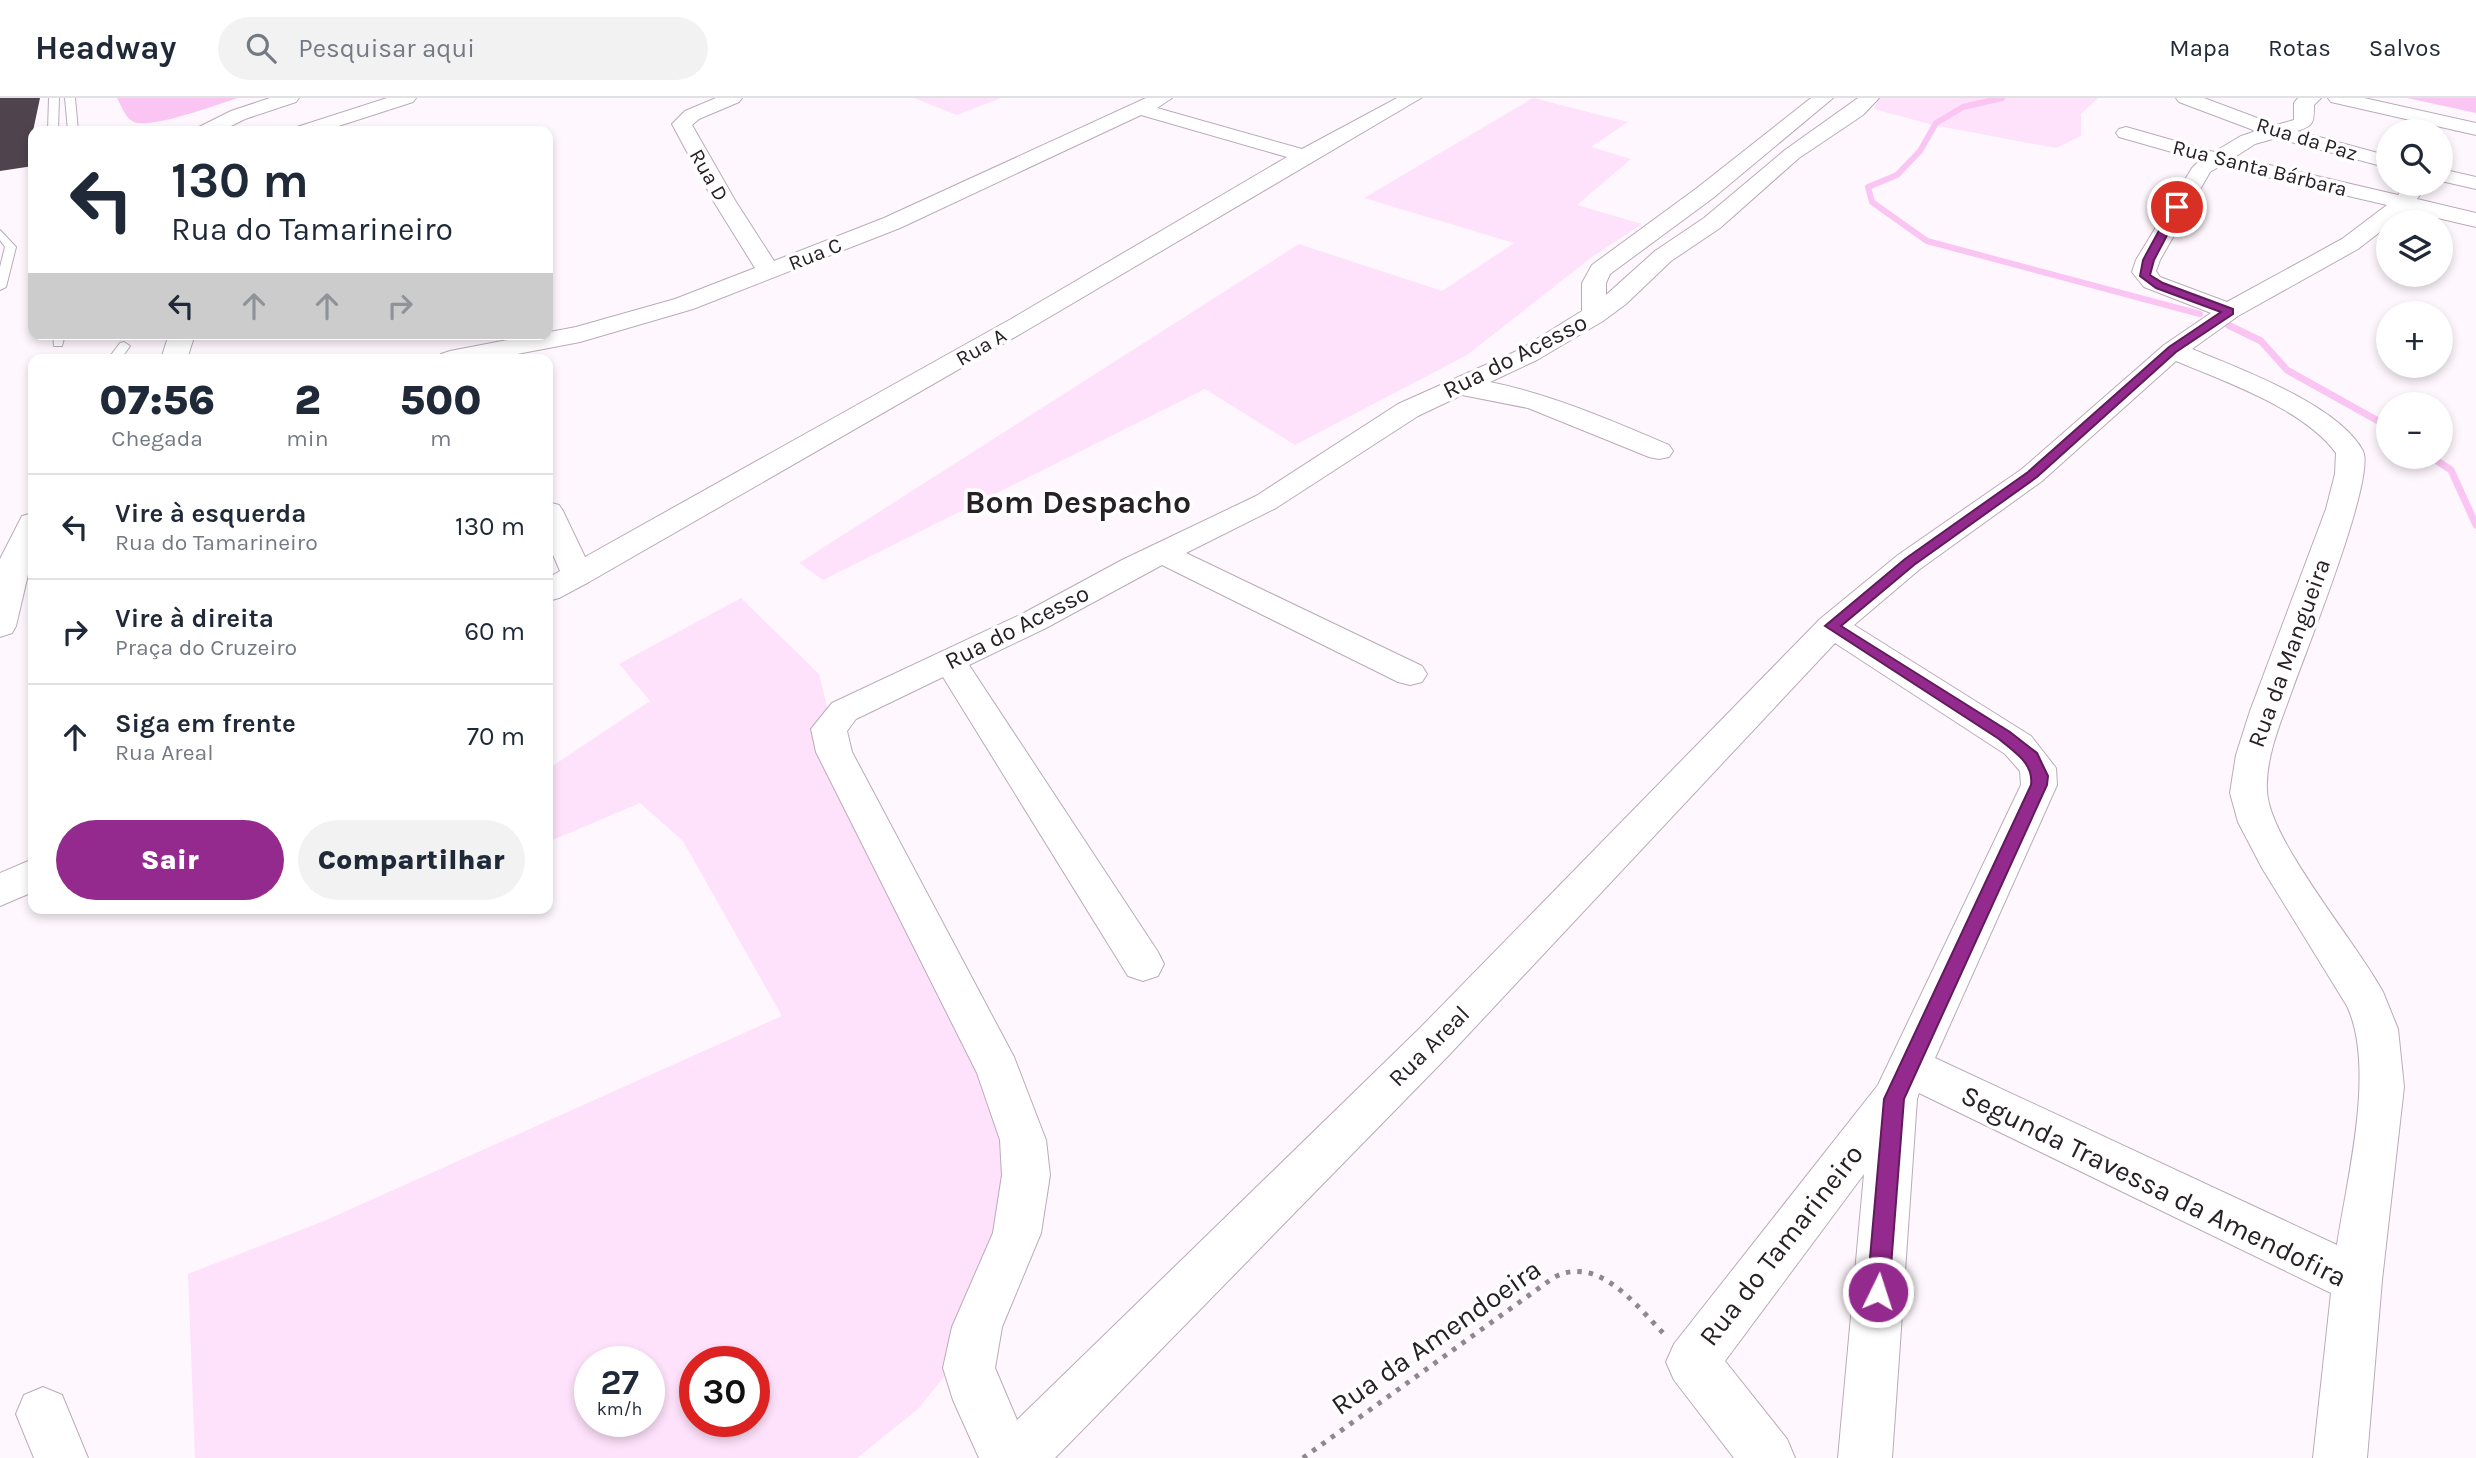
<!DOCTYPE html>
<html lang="pt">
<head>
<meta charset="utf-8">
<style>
  :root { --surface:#fff; --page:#f2f2f3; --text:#1f2937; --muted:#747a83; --line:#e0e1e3; --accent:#942a8d }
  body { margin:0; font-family:Karla,sans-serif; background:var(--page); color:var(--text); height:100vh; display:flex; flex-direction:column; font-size:26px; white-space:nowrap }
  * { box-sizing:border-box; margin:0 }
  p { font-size:23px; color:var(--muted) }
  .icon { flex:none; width:38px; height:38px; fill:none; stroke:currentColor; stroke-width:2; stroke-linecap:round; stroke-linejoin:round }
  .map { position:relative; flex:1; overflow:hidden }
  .details { position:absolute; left:28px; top:256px; width:525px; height:560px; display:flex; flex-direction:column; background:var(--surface); border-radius:14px; box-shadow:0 4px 10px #0003 }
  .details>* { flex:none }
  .top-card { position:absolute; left:28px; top:28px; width:525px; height:214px; border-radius:14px; box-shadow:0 4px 10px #0003; background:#fff; color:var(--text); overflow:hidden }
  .buttons { position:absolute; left:2376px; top:21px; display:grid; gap:14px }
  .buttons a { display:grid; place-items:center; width:77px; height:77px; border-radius:50%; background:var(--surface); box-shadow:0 4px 10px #0003; font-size:35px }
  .speed { position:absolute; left:574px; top:1248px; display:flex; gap:14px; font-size:35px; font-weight:700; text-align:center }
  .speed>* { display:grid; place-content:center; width:91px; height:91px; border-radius:50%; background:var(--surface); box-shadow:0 4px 10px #0003; line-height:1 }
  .speed small { font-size:18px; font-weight:400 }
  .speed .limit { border:10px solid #d22; background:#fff; color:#111 }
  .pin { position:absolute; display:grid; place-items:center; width:60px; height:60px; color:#fff; margin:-30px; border:4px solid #fff; border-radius:50%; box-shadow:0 2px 7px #0007 }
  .me { position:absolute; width:77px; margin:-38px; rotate:4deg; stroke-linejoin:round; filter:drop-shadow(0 0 5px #0008) }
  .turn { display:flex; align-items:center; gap:24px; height:147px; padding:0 28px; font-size:32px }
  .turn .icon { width:91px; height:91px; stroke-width:2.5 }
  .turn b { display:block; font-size:49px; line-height:60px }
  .lanes { display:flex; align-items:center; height:66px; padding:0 28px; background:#0003; justify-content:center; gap:35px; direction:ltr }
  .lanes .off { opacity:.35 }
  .eta { display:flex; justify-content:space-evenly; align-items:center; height:119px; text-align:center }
  .eta b { font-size:42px; font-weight:800; line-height:49px }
  .action { display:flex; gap:14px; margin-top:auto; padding:14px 28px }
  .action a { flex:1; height:80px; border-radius:42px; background:var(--accent); color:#fff; font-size:28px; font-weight:800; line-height:80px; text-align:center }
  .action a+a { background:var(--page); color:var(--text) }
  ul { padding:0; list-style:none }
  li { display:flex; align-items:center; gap:21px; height:105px; padding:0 28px; border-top:2px solid var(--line) }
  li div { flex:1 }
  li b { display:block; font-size:26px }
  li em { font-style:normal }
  header { display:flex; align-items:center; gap:42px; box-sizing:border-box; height:98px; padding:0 35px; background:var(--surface); border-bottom:2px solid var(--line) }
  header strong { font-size:33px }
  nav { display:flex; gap:38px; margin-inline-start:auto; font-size:24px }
  .search { width:490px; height:63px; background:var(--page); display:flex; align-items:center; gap:18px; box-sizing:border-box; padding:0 24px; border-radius:38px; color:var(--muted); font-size:26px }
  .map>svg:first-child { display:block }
</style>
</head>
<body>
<header>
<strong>Headway</strong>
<div class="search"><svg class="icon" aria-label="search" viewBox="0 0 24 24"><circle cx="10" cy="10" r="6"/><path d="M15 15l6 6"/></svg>Pesquisar aqui</div>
<nav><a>Mapa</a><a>Rotas</a><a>Salvos</a></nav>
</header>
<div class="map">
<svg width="2476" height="1360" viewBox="0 0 2476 1360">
  <rect width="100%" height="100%" fill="#fef7fd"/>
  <path fill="#fee1fa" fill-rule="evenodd" d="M914,0H1001L957,17Z
    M1533,0L1628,24L1591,49L1631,61L1577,107L1642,126L1592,159L1467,257L1295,347L1205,291L823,482L799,465L1299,146L1442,193L1514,145L1364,100Z
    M1878,0H2098L2081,16V38L2056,50L1933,27L1874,11Z
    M741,500L819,576L828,612L1040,1050L997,1213L918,1311L857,1360H195L188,1176L324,1123L782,918L683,743L640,705L548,744V671L650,603L619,566ZM590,1264H649V1323H590ZM695,1264H754V1323H695Z"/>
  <path fill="#fac5f3" d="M117,0H238C218,6 148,33 132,23C125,19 121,7 117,0Z
    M2407,0H2476V15Z"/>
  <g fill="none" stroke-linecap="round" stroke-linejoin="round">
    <path stroke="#fac5f3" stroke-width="6" d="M2002,0L1963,9L1936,25L1920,53L1897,77L1868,89L1872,104L1927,143L2200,216"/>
    <path stroke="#fac5f3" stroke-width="7" d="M2228,227L2261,243L2287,272L2389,329
      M2431,359L2451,372L2476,427"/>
  </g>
  <path fill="#4f434d" d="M0,0H40L33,33V68L0,73Z"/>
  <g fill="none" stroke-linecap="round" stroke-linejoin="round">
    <g stroke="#baabb8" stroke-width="2">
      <path id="lane" d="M49,0H59L58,33H48Z
        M65,0H75L78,33H68Z
        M0,132L16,149L6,189L0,192V169L5,149L0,142Z
        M53,236H65L62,248H54Z
        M124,244L130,248L121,261H108L120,245Z"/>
    </g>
    <g stroke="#baabb8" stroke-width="2">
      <path id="street" d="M270,0H299L296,4L245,21L221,33H196L199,29L231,13Z
        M387,0H416L413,4L323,33H294L297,29Z
        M716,0H742L739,4L699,21L692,27L736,104L774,163L884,120L1146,0H1172L1157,10L1302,51L1397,0H1421L1029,231L589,484L559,500L548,503V480L560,473L548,445V404L559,407L563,413L585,459L1011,221L1287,59L1141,17L900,130L693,211L580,244L491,261H437L441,256L450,253L576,229L675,201L755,170L714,104L672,26L685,13Z
        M1811,0H1833L1713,100L1610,176L1606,185V197L1655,153L1704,120L1785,52L1858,0H1879L1863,17L1799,60L1720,130L1671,163L1626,206L1603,223L1537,262L1490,284C1553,297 1610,322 1669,347L1673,353L1669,359L1659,361L1649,359L1528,310L1462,297L1418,318L1276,410L1186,455L1422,568L1427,576L1422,584L1410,587L1398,584L1162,467L1046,530L969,567L1158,854L1164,866L1158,878L1143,883L1128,878L943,579L856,621L847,633L852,654L1014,959L1046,1042L1050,1077L1041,1135L1002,1229L995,1270L1017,1322L1420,930L1820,521L1898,457L2022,371L2164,247L2211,215L2144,189L2132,174L2136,162L2192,70L2200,62L2119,39L2116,35L2119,31L2126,29L2214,54L2241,38L2256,33L2179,4L2176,0H2204L2276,27L2294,22V5L2298,0H2321L2314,7C2314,24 2314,28 2297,33L2389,58V70L2276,40L2255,46L2235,59L2398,97L2406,86H2428L2417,101L2476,115V129L2408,113L2393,124H2389V127L2358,151L2238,218L2192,251C2238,270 2339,307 2363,353C2376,380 2306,553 2293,590C2282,621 2265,659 2267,693C2269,742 2356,844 2383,894L2398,931L2404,989L2382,1182L2367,1360H2313L2331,1195L1919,995L1917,1001L1892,1360H1838L1864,1076L1725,1263L1787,1341L1795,1360H1734L1674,1282L1666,1264L1674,1246L1878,987L2021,687L2020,673L2005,656L1835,545L1450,956L1055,1360H979L953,1302L943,1270L952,1229L993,1135L1002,1077L1000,1042L977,975L816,654L811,631L832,605L1022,516L1122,462L1256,398L1398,306L1519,252L1582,213V185L1592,167L1697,90ZM2220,68L2387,107L2342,141L2227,204L2160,179L2156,173L2160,162L2210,74ZM2176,263C2226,284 2304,311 2336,355L2335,376L2326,411L2250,613L2236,657L2230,695L2238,724L2262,770L2347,908C2376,970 2347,1080 2337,1147L1935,960L2057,687L2056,670L2031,638L1854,527L1920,471L2042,383Z
        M2328,0H2364L2476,25V37L2331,4Z
        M2441,71L2476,79V91L2441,83Z
        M169,236H195L187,261H161Z
        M33,415V455L16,528L12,535L0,539V461L22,418Z
        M33,761V794L0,808V775Z
        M43,1289L62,1297L88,1360H34L16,1316L24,1297Z"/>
    </g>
    <path stroke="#8f888e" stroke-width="5" stroke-dasharray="4.5 7" stroke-linecap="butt" d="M1303,1360L1553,1180C1597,1155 1636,1207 1664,1236"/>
    <use href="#lane" fill="#fff" fill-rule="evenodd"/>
    <use href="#street" fill="#fff" fill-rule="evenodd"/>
  </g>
  <path fill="#942a8d" stroke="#601b5c" stroke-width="2" d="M2173,107L2182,109L2154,162L2150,177L2163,185L2233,211V216L2176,254L2037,379L1914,467L1841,528L2010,634L2037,655L2048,678L2047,687L1904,1001L1889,1194L1886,1202L1878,1205L1871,1202L1867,1194L1884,1001L2031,687C2034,665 2014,654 1999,641L1825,528L1905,461L2028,374L2169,249L2221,214L2156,190L2140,178L2143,162Z"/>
  <g text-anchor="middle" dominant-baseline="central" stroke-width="7" stroke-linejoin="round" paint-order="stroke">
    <g font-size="21" fill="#272126" stroke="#fff">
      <text transform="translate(2307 41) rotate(17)">Rua da Paz</text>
      <text transform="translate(2260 70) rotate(14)">Rua Santa Bárbara</text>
      <text transform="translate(709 77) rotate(60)">Rua D</text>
      <text transform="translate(815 156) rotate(-22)">Rua C</text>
      <text transform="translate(981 249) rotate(-30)">Rua A</text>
    </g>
    <g font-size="24" fill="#272126" stroke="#fff">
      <text transform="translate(1515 258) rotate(-27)">Rua do Acesso</text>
      <text transform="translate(1017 529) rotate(-27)">Rua do Acesso</text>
      <text transform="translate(2289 555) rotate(-70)">Rua da Mangueira</text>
      <text transform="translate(1429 948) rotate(-45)">Rua Areal</text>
    </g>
    <g font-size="28" fill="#272126" stroke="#fff">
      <text transform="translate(2154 1088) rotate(26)">Segunda Travessa da Amendofira</text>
      <text transform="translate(1781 1147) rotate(-52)">Rua do Tamarineiro</text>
      <text transform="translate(1436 1239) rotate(-35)">Rua da Amendoeira</text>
    </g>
    <g font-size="32" font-weight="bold" fill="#272126" stroke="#fff">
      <text x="1078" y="404">Bom Despacho</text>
    </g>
  </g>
</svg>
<div class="buttons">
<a><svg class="icon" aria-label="search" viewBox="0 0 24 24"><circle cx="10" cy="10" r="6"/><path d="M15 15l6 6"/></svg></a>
<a><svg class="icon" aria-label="layers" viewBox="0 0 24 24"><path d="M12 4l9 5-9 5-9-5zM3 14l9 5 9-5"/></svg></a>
<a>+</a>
<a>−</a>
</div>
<div class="speed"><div>27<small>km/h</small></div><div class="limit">30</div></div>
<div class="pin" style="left:2177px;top:109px;background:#d93025"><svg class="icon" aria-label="arrive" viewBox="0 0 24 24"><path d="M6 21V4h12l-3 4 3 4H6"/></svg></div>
<svg class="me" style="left:1878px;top:1194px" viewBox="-20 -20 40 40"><circle r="17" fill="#942a8d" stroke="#fff" stroke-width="3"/><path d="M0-11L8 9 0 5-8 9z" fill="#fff"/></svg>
<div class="top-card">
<div class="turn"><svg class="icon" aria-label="left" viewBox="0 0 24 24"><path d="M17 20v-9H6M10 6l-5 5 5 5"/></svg><div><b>130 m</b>Rua do Tamarineiro</div></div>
<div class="lanes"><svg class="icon" aria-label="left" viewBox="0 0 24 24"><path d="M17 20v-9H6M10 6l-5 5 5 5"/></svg><svg class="icon off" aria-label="ahead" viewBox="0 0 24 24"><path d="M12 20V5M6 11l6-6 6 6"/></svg><svg class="icon off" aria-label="ahead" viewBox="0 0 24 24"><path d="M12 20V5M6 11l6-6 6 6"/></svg><svg class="icon off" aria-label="right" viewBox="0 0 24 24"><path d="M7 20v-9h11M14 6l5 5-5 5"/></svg></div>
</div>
<section class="details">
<div class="eta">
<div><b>07:56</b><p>Chegada</p></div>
<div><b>2</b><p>min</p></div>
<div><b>500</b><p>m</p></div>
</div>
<ul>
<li><svg class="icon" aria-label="left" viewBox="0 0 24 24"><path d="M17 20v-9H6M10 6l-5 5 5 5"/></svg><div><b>Vire à esquerda</b><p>Rua do Tamarineiro</p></div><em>130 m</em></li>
<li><svg class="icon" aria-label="right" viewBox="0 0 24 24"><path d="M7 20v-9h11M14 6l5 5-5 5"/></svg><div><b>Vire à direita</b><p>Praça do Cruzeiro</p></div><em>60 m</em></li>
<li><svg class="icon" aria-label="ahead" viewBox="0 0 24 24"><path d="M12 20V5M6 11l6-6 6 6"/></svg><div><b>Siga em frente</b><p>Rua Areal</p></div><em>70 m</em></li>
</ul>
<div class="action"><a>Sair</a><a>Compartilhar</a></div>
</section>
</div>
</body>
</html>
